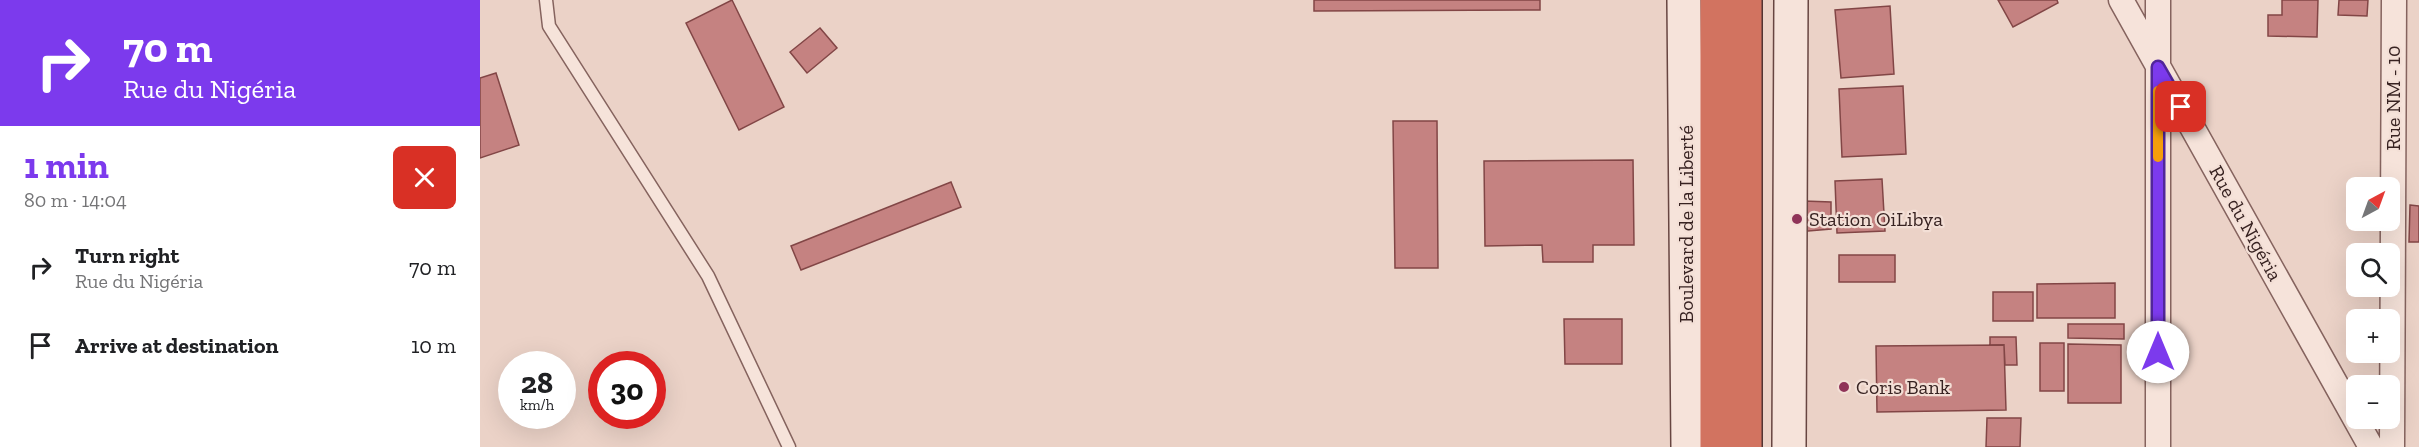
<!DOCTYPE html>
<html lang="en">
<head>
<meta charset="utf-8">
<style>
  :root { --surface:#fff; --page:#f6f6f6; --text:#202124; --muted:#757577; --accent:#7c3aed }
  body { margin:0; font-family:"Zilla Slab",serif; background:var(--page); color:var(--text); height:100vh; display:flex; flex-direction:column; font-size:22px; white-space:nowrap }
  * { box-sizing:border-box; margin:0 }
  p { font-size:20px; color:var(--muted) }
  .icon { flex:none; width:33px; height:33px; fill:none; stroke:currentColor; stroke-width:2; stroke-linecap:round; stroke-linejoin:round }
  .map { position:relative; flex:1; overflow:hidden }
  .drawer { display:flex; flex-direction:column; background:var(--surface); width:480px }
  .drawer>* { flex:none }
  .top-card { background:#7c3aed; color:#fff; overflow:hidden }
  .needle { width:39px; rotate:41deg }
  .buttons { position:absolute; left:1866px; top:177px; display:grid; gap:12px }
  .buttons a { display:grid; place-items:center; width:54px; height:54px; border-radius:9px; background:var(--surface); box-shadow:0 6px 24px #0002; font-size:30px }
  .speed { position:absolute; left:18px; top:351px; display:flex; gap:12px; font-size:30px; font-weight:700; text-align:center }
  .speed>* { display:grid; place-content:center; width:78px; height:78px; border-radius:50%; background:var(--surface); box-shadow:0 6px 24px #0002; line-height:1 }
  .speed small { font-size:15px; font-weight:400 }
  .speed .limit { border:9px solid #d22; background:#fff; color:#111 }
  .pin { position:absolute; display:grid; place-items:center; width:51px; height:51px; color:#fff; margin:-26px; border-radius:12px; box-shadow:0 3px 9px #0006 }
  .me { position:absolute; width:66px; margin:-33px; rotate:0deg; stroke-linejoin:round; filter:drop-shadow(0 0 4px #0008) }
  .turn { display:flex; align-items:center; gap:21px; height:126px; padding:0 24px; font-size:27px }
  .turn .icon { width:78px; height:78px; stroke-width:2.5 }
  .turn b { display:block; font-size:42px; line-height:51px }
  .round { display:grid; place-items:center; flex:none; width:63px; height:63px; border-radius:9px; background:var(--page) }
  .overview { display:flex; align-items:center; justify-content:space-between; height:102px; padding:0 24px }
  h1 { font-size:36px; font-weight:700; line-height:45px; color:var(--accent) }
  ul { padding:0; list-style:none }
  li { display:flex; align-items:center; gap:18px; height:78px; padding:0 24px }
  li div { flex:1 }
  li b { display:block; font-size:22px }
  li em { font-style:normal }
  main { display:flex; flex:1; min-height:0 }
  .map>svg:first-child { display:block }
</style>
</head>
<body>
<main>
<section class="drawer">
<div class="top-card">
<div class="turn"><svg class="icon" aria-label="right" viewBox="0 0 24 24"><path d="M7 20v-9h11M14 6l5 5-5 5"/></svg><div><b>70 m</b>Rue du Nigéria</div></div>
</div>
<div class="overview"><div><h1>1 min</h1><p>80 m · 14:04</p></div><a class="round" style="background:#d93025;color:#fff"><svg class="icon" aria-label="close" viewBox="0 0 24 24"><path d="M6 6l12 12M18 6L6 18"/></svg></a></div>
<ul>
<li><svg class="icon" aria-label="right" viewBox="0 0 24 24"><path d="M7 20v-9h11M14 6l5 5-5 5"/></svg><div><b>Turn right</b><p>Rue du Nigéria</p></div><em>70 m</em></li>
<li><svg class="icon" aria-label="arrive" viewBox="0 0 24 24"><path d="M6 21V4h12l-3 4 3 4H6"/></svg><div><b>Arrive at destination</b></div><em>10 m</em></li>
</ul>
</section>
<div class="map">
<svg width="1939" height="447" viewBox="0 0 1939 447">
  <rect width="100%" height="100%" fill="#ebd2c7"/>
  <path fill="#c58281" stroke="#824646" stroke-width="1.5" d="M252,0L304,107L259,130L206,23Z
    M834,0H1060V10L834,11Z
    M1518,0H1577L1578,3L1533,27Z
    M1802,0H1838L1837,37L1788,36V15H1802Z
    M1859,0H1888L1887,16L1858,15Z
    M1410,6L1414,74L1361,78L1355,10Z
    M340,28L357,48L327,73L310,52Z
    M16,73L39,145L0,158V78Z
    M1423,86L1426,154L1362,157L1359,89Z
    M913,121H957L958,268H915Z
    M1153,160L1154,245H1113V262H1063L1062,245L1005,246L1004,161Z
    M1402,179L1405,231L1357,233L1355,181Z
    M471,182L481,207L321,270L311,246Z
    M1324,201L1351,202V229L1317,232Z
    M1930,205L1939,206V242H1929Z
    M1359,255H1415V282H1359Z
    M1635,283V318H1557V284Z
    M1513,292H1553V321H1513Z
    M1084,319H1142V364H1085Z
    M1588,324H1644V339L1588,338Z
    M1510,337H1536L1537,365H1525L1524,345H1510Z
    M1560,343H1584V391H1560Z
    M1588,344L1641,345V403H1588Z
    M1524,345L1526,410L1397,412L1396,346Z
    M1507,418H1541L1540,447H1506Z"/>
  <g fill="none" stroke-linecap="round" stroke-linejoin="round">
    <g stroke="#85635e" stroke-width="15">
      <path id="lane" d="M66,0L69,26L228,276L309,447"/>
    </g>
    <g stroke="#85635e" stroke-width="27">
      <path id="street" d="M1641,0L1891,447
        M1678,447V0
        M1912,447L1914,0"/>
    </g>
    <g stroke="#674541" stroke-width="36">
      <path id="secondary" d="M1204,0L1208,447
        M1309,447L1311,0"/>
    </g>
    <g stroke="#533432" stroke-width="36">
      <path id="highway" d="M1237,447V0
        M1265,447V0"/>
    </g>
    <use href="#lane" stroke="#f6e3da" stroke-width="12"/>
    <use href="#street" stroke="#f6e3da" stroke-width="24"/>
    <use href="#secondary" stroke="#f6e3da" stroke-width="33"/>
    <use href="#highway" stroke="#d27360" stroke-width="33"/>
  </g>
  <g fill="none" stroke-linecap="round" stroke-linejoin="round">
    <g stroke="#51269a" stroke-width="15">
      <path id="route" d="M1678,352V67L1701,107"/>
    </g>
    <use href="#route" stroke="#7c3aed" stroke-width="10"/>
    <path stroke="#f59e0b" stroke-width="10" d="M1678,157V91"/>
  </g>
  <g fill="#8f3358" stroke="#f3dfd6" stroke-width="2">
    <circle cx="1317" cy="219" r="6"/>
    <circle cx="1364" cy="387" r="6"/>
  </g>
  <g text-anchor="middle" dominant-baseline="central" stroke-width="4.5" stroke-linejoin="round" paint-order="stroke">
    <g font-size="20" fill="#372221" stroke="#f3dfd6">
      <text transform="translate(1913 98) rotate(-90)">Rue NM - 10</text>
      <text transform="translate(1766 223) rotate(61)">Rue du Nigéria</text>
      <text transform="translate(1206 224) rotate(-90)">Boulevard de la Liberté</text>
    </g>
    <g font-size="20" fill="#372221" stroke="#f3dfd6" text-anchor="start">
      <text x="1329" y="219">Station OiLibya</text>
      <text x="1376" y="387">Coris Bank</text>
    </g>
  </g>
</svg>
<div class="buttons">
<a><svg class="needle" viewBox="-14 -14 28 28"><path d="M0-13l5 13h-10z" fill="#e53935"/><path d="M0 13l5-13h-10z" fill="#757577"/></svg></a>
<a><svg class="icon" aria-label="search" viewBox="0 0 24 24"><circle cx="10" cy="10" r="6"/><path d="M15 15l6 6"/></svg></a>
<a>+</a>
<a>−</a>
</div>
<div class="speed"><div>28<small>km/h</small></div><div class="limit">30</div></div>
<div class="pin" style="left:1701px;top:107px;background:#d93025"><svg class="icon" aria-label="arrive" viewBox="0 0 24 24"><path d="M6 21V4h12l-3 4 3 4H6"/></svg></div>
<svg class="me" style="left:1678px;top:352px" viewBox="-20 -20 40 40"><circle r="19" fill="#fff"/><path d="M0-13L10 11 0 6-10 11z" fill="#7c3aed"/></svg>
</div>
</main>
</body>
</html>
